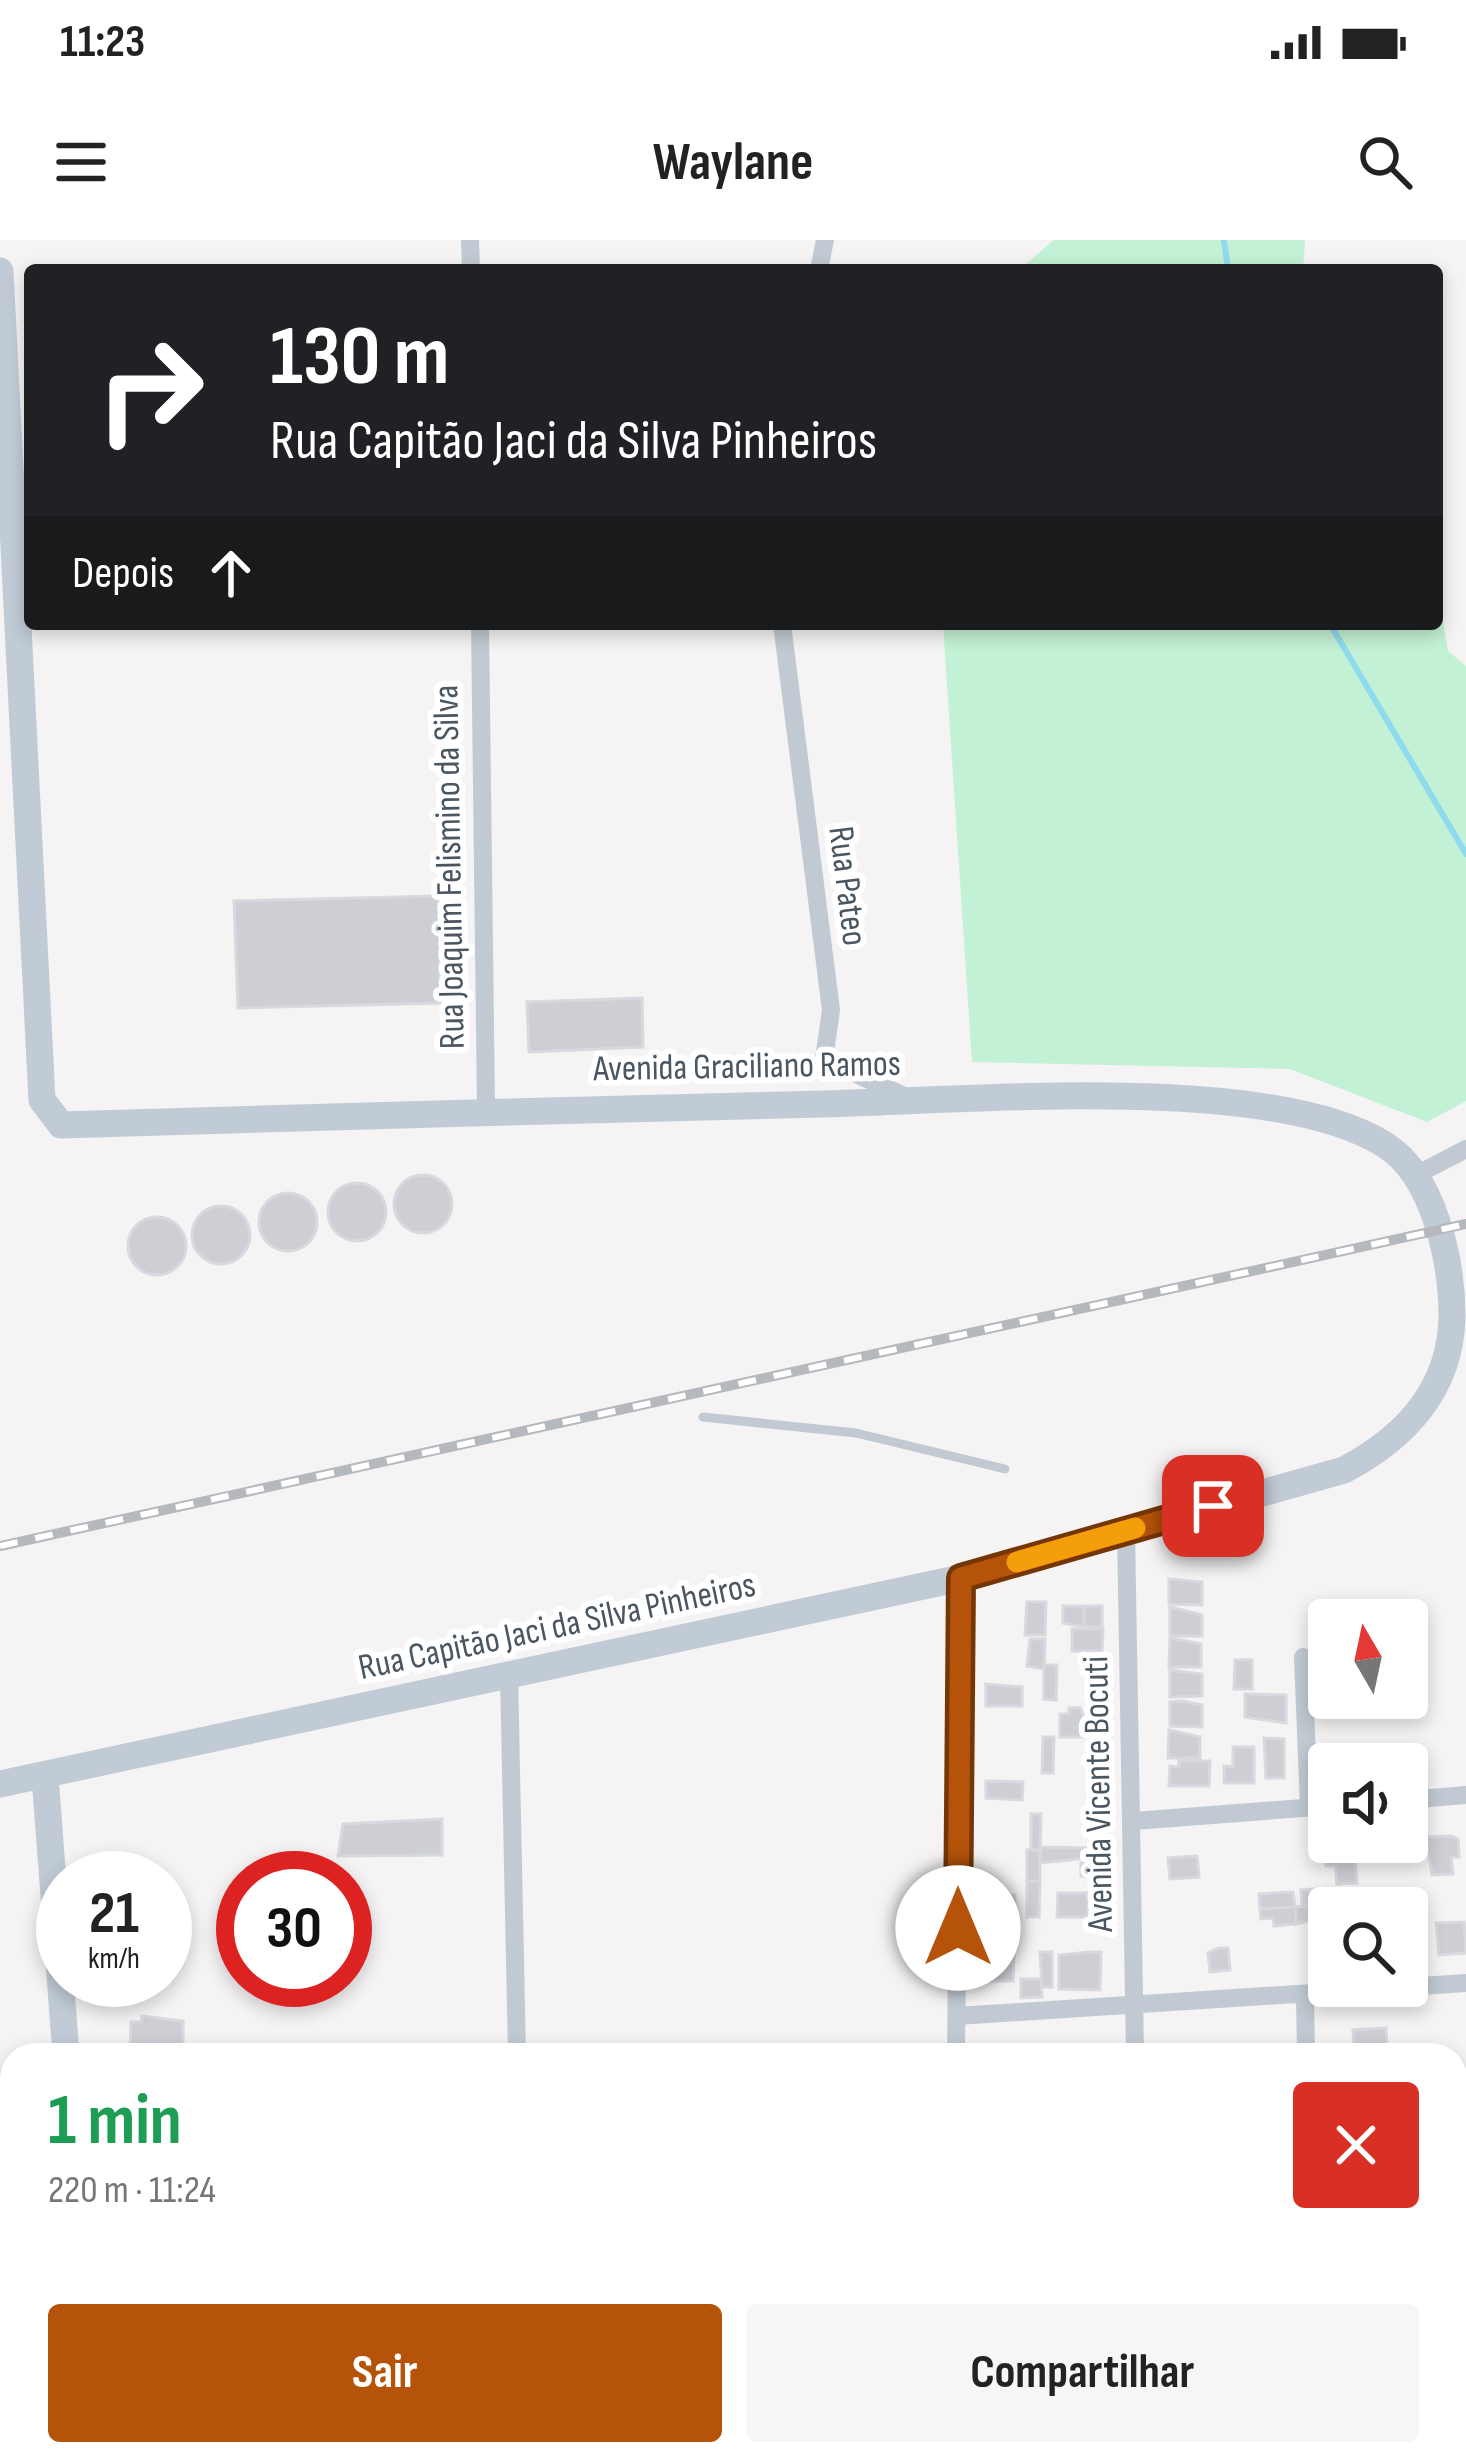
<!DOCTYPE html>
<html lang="pt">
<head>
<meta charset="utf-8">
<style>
  :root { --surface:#fff; --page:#f6f6f6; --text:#222; --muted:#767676; --accent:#b45309 }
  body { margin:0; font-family:"Sofia Sans Condensed",sans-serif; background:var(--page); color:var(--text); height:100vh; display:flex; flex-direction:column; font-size:45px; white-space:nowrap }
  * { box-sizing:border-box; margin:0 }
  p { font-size:39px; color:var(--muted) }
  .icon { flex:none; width:66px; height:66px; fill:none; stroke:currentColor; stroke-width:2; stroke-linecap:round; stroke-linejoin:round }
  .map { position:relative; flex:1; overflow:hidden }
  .side { position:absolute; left:0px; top:1803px; width:1467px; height:423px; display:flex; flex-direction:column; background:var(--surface); border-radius:36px 36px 0 0; box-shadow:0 6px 18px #0003 }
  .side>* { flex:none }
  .top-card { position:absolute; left:24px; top:24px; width:1419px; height:366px; border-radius:12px; box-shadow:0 6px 18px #0003; background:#202124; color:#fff; overflow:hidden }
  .needle { width:78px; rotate:351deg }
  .buttons { position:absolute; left:1308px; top:1359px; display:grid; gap:24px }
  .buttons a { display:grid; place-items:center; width:120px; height:120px; border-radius:12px; background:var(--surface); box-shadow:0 6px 18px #0003; font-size:60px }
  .speed { position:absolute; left:36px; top:1611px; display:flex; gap:24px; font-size:60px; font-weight:700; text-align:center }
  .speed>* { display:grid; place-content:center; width:156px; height:156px; border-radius:50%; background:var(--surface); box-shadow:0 6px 18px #0003; line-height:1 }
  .speed small { font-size:30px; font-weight:400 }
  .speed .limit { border:18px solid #d22; background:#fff; color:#111 }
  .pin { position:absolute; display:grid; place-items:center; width:102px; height:102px; color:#fff; margin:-51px; border-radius:24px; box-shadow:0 6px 18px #0006 }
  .me { position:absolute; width:132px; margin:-66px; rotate:0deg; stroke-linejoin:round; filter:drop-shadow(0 0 9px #0008) }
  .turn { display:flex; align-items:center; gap:42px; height:252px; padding:0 48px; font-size:54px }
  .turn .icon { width:156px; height:156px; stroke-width:2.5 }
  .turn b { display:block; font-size:84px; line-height:102px }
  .then { display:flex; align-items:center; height:114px; padding:0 48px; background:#0003; gap:24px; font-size:45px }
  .round { display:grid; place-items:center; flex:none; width:126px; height:126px; border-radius:12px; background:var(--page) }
  .summary { display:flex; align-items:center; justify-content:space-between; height:204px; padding:0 48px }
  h1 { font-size:72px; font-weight:700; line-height:90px; color:#1e9e55 }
  .primary-button { display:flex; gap:24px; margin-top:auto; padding:24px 48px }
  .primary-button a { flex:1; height:138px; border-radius:12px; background:var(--accent); color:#fff; font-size:48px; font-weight:700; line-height:138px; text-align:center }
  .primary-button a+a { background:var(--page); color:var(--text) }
  .status { display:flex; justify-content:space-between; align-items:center; height:84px; padding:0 60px; background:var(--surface); direction:ltr }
  .status svg { height:33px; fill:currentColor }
  header { display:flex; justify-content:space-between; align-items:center; height:156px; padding:0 48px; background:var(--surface); font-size:54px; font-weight:700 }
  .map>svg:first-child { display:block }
</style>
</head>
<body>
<div class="status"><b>11:23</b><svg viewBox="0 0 49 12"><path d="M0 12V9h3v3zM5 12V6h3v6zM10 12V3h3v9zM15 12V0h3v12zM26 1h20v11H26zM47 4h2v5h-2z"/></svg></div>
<header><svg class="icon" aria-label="menu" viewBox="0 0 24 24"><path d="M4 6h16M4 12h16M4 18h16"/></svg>Waylane<svg class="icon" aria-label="search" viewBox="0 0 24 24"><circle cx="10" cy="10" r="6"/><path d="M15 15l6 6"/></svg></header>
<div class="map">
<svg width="1466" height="2224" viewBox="0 0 1466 2224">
  <rect width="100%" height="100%" fill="#f5f3f3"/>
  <path fill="#c3f1d5" d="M1054,0H1305L1303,30H1019Z
    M1437,345L1448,411L1466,426V861L1427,882L1290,829L972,822L943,384H1437Z"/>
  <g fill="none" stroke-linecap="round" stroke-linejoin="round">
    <path stroke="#90daee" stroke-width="6" d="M1224,0L1228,30
      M1330,384L1466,614"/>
  </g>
  <path fill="#cdcfd5" stroke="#d7d9de" stroke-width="3" d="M438,656L441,763L238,768L234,661Z
    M642,758L643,807L529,812L527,762Z
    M394 964a29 29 0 1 1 58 0a29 29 0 1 1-58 0Z
    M328 972a29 29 0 1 1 58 0a29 29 0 1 1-58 0Z
    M259 982a29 29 0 1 1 58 0a29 29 0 1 1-58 0Z
    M192 995a29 29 0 1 1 58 0a29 29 0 1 1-58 0Z
    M128 1006a29 29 0 1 1 58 0a29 29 0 1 1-58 0Z
    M1169,1339L1202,1342V1365L1169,1364Z
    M1027,1362H1046L1045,1395H1025Z
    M1063,1366H1084V1387L1063,1383Z
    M1084,1366H1102V1387H1084Z
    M1170,1367L1202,1375V1396H1170Z
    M1072,1389H1103L1102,1411H1072Z
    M1170,1398L1201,1404V1427H1169Z
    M1030,1399H1045L1044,1429L1027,1426Z
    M1235,1420H1252V1449H1234Z
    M1044,1425H1057L1056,1460L1044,1459Z
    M1170,1430L1202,1434V1456L1170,1457Z
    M986,1444L1022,1447V1466H986Z
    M1245,1454L1286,1455V1483L1245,1477Z
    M1182,1461L1202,1465V1487L1170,1486V1462Z
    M1069,1468H1080L1083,1474V1497H1060V1474H1069Z
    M1169,1490L1200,1497V1518H1168Z
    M1043,1497H1054L1053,1533H1042Z
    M1264,1498L1284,1499V1538H1266Z
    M1233,1507H1254V1543H1224V1526L1233,1527Z
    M1179,1521H1210L1209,1546H1169L1170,1526L1179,1527Z
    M986,1541L1023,1542L1022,1560L986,1558Z
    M1031,1574H1041L1040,1610H1031Z
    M442,1579V1615L338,1616L343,1584Z
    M1450,1596L1458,1599L1459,1617H1451L1453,1634L1432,1635L1426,1597Z
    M1354,1604L1357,1643L1337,1644L1335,1626H1326L1325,1606Z
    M1041,1607L1088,1608V1618L1040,1623Z
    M1027,1610H1040V1641H1027Z
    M1197,1616L1199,1637L1170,1639L1168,1618Z
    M1081,1623H1099V1636H1081Z
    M1099,1623H1111V1642H1099Z
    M1027,1641H1040L1039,1677H1027Z
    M1327,1648L1328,1664L1302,1666L1301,1650Z
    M1293,1652L1295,1667L1260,1669L1259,1654Z
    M1058,1653H1088V1677H1057Z
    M985,1655H1015V1672L985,1671Z
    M1328,1665L1329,1676L1296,1684L1295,1667Z
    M1295,1667L1296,1684L1274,1686L1273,1678L1261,1679L1260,1669Z
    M1464,1682L1466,1713L1439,1715L1436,1683Z
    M985,1683H1012V1702H985Z
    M1219,1708H1228L1230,1730L1210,1732L1208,1713Z
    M1040,1712H1052V1747H1042Z
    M1090,1712H1101L1100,1750L1059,1749V1715Z
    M989,1714H1014L1013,1741H989Z
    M1021,1739H1041L1042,1757L1021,1758Z
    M142,1776L183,1781V1815L130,1812L131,1782H142Z
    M1386,1788L1387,1808L1354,1810L1353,1790Z
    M1466,1971V2006L1455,2007V1972Z
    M261,2214H286L287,2224H261Z
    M261,2214V2224H233V2215Z
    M1068,2214H1094V2224H1068Z
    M1384,2214H1406V2224H1378L1384,2221Z
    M233,2215V2224H151V2219Z"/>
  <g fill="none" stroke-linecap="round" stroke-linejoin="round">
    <path stroke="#c1cad2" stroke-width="9" d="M703,1177L856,1193L1005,1229"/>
    <path stroke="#c1cad2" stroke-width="18" d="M470,0L471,30
      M819,30L825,0
      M480,384L486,868
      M782,384L831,770L824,819L906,857
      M1416,935L1466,909
      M1126,1291L1135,1815
      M1303,1417L1309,1567
      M509,1434L517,1815
      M1407,1560L1466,1555
      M1134,1581L1329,1566
      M1305,1754L1306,1815
      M957,1776L1466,1743
      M956,1815L961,1338
      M1455,1931L1466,1930
      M1455,2135L1466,2134
      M527,2214V2224
      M1311,2214V2224
      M952,2224V2214
      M1130,2224V2214"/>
    <path stroke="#c1cbd6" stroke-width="27" d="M0,31L42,860L61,885C315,878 568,869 822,864C959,861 1271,832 1385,905C1434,935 1452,1022 1452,1076C1451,1149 1405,1198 1344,1230L961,1338L0,1544
      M45,1536L66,1815
      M97,2214V2224"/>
    <g stroke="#b5b8bd" stroke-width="10">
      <path id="rail" d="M0,1306L1466,984"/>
    </g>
    <use href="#rail" stroke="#fff" stroke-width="6" stroke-dasharray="18" stroke-linecap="butt"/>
  </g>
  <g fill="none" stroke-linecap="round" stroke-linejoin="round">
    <g stroke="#753606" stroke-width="30">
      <path id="route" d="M958,1688L961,1338L1213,1266"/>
    </g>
    <use href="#route" stroke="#b45309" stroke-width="21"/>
    <path stroke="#f59e0b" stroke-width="21" d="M1017,1322L1135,1288"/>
  </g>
  <g text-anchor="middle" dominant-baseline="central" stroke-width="12" stroke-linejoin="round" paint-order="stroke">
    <g font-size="36" fill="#4a5661" stroke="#fff">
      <text transform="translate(450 627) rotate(-91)">Rua Joaquim Felismino da Silva</text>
      <text transform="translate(847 646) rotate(83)">Rua Pateo</text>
      <text transform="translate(747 827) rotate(-1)">Avenida Graciliano Ramos</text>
      <text transform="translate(557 1387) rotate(-12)">Rua Capitão Jaci da Silva Pinheiros</text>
      <text transform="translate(1099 1554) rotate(-91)">Avenida Vicente Bocuti</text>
    </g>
  </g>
</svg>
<div class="buttons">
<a><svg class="needle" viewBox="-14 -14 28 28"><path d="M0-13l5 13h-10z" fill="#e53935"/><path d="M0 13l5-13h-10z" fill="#767676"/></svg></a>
<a><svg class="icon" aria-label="sound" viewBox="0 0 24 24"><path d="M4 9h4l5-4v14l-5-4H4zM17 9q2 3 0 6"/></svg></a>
<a><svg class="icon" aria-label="search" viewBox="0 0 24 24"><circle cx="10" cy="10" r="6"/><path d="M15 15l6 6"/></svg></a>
</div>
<div class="speed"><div>21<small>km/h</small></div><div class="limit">30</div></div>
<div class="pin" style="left:1213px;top:1266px;background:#d93025"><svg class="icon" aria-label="arrive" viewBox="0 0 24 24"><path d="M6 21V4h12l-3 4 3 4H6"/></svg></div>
<svg class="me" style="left:958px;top:1688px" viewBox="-20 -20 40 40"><circle r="19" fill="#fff"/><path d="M0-13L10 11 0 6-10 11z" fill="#b45309"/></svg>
<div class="top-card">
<div class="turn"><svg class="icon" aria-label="right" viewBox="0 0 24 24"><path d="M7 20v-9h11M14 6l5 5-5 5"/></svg><div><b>130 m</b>Rua Capitão Jaci da Silva Pinheiros</div></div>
<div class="then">Depois<svg class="icon" aria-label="ahead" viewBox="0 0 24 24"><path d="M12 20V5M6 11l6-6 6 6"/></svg></div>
</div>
<section class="side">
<div class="summary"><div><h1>1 min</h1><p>220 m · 11:24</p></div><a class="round" style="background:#d93025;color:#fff"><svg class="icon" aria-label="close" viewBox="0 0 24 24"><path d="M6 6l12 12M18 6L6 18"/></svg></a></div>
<div class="primary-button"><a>Sair</a><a>Compartilhar</a></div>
</section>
</div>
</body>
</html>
